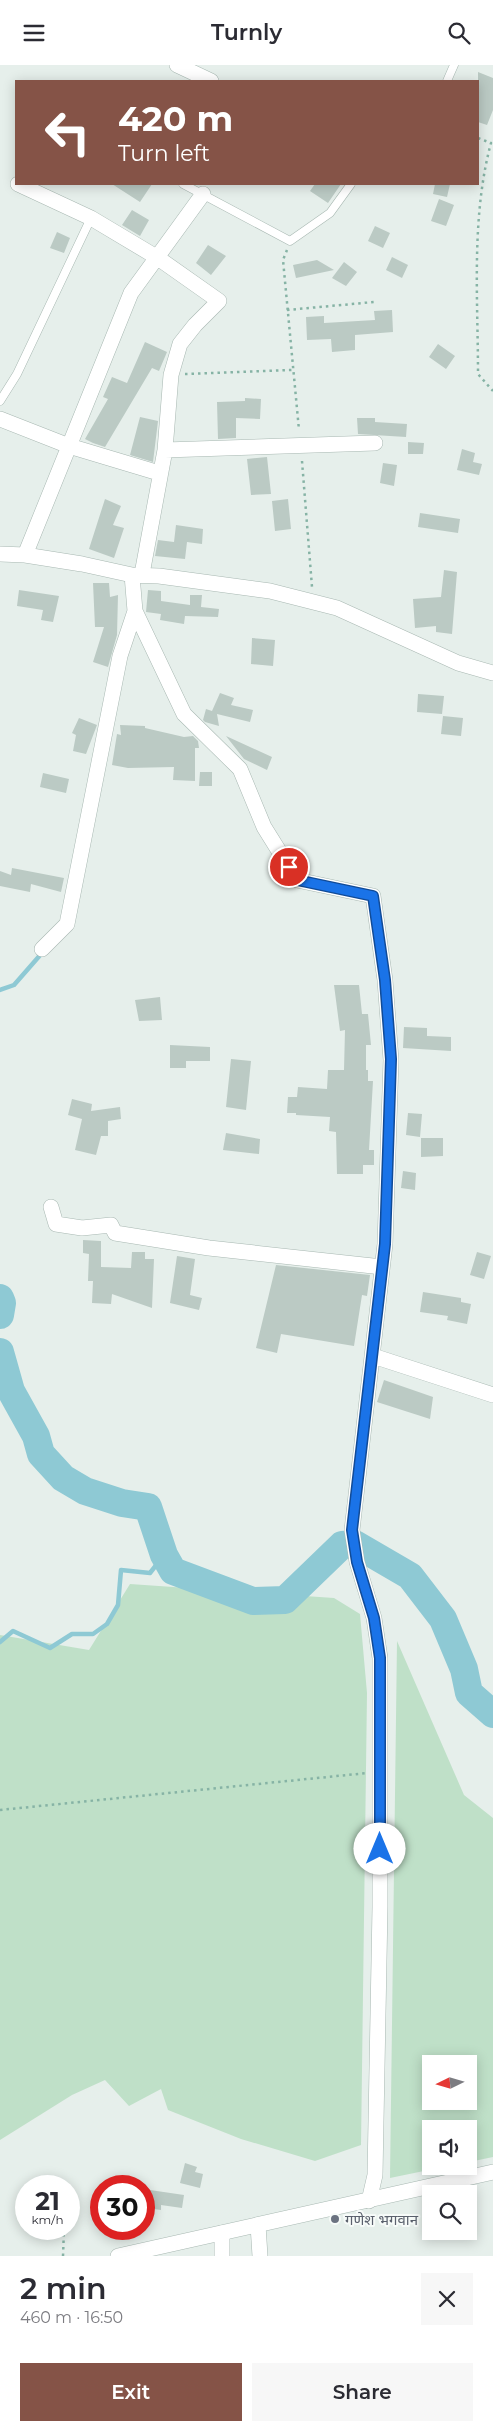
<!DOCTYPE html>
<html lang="en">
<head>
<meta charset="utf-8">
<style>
  :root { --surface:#fff; --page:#f7f7f7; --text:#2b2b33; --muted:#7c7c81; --accent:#855347 }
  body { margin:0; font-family:Montserrat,"Noto Sans Devanagari",sans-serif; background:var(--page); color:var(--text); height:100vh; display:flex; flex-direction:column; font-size:19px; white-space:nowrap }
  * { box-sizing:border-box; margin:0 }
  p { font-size:16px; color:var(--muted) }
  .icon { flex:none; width:28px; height:28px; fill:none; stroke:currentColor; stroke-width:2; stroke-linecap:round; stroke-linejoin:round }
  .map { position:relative; height:2191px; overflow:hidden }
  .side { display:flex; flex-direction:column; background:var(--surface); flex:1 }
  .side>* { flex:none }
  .banner { position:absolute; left:15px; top:15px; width:464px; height:105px; border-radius:0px; box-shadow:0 2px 12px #0003; background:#855347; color:#fff; overflow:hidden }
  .needle { width:32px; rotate:265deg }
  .fabs { position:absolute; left:422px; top:1990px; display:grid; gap:10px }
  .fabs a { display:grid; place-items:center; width:55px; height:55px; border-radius:0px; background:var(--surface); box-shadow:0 2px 12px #0003; font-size:25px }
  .speed { position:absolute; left:15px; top:2110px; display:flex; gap:10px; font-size:25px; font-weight:700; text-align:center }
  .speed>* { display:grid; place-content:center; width:65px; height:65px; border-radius:50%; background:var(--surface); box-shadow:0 2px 12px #0003; line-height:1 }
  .speed small { font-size:12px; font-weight:400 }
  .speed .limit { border:8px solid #d22; background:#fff; color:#111 }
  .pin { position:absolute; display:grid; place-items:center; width:42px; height:42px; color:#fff; margin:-21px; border:2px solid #fff; border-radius:50%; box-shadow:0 1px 5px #0007 }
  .me { position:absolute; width:55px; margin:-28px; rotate:0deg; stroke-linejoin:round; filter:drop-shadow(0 0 4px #0008) }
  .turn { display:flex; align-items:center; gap:18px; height:105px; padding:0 20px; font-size:22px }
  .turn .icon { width:65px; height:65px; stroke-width:2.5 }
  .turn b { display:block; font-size:35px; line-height:42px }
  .round { display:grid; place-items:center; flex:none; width:52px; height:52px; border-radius:0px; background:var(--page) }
  .head { display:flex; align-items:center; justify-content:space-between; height:85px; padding:0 20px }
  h1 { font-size:30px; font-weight:600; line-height:38px }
  .primary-button { display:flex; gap:10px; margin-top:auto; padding:10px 20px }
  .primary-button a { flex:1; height:58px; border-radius:0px; background:var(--accent); color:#fff; font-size:20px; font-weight:600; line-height:58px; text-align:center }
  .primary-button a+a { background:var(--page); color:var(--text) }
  header { display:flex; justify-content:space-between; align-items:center; height:65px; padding:0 20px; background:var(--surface); font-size:22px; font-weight:600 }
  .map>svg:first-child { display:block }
</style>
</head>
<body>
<header><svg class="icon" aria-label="menu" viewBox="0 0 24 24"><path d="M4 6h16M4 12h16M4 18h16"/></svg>Turnly<svg class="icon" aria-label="search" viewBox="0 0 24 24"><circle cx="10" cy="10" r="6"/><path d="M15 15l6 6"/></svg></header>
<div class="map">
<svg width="493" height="2191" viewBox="0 0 493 2191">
  <rect width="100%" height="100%" fill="#e6efeb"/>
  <path fill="#bfe0c8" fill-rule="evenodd" d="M130,1519L334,1533L360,1549L367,1628L361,2080L315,2096L241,2074L168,2045L161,2024L129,2041L105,2015L72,2030L0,2075V1570L89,1585Z
    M397,1576L464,1730L493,1753V2092L469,2097V2064H431V2101H448L390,2113ZM431,1999H469V2036H431Z"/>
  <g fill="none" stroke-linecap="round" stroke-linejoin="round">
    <path stroke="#8ec9d4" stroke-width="4.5" d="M0,925L14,920L42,888
      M0,1577L13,1566L50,1583L72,1569H93L107,1559L118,1540L121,1505L150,1508L164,1490"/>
    <path stroke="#8ec9d4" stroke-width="28" d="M0,1233L2,1238L0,1250
      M0,1287L11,1326L36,1371L41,1389L63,1413L85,1426L122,1438L148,1442L164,1490L173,1506L253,1536L285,1535L342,1480L355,1479L410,1511L443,1554L464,1604L469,1628L493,1649"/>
  </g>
  <path fill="#bbcac4" d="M478,7L493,13V45L487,60L478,57Z
    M112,119H152L140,137Z
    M315,119H341L328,138L310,126Z
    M435,119H450L447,132L433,129Z
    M439,134L454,140L446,161L431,156Z
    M132,145L149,155L140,171L122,160Z
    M375,161L390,168L383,183L368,176Z
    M57,167L70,173L64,188L50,183Z
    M208,180L226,191L211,210L196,198Z
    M392,192L408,200L402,213L386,205Z
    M317,195L334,205L296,213L293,200Z
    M344,197L357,207L346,221L332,213Z
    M392,245L393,267L355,270V285L332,287L331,274L307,275L306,252L324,251V258L375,255L374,246Z
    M145,277L167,287L159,306L152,303L105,382L93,378L85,374L108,334L103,332L112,312L127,318Z
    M438,279L455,291L446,304L429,292Z
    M245,333L261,334L260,354L236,353V373L218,374L217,337L245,336Z
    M140,352L158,356L153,397L130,390Z
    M357,353H375V357L407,359L406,372L358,369Z
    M408,377L424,378L423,389H408Z
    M462,384L475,388L473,397L482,399L479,410L457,405Z
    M267,392L271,429L251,430L247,394Z
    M383,398L397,400L394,421L380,418Z
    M105,434L121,441L113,460L124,463L114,493L89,484Z
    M288,434L291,464L275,466L272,436Z
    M420,448L460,454L458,468L418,462Z
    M176,460L203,464L202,479L187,477L185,494L155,491L158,475L174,477Z
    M444,505L457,507L452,569L436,567V561L415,563L413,534L441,532Z
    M93,518H109L110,532L118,530L117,570L108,602L93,597L104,562H95Z
    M19,525L59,531L53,557L41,555L43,545L17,541Z
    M148,525L161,526V536L190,540V530H202L201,542L219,544L218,552L185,551L184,559L160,555L161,549L146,547Z
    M252,573L275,575L273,601L251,599Z
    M220,628L234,633L231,640L253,645L250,657L217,649L219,661L205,657L203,655L206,644L212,646Z
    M418,629L444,631L442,649L417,647Z
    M443,651L463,653L461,671L441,669Z
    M79,653L97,660L86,689L73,686L76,670L72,668Z
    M120,660L145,661V663L184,672L193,671L198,676L199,683H195V716L173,715L174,702L128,703L112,700L117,669L121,670Z
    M226,671L272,692L267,705L244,694Z
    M200,707H212V721H199Z
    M43,708L69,714L66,728L40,722Z
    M12,803L64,813L61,827L31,819L30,827L0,821V806L11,810Z
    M334,920H359L362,949H368L371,980H366V1005H368V1016H373L369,1085H374V1100H363V1109H337L336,1067L329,1066L330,1052L296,1050V1048H287L288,1032H297L298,1022L327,1024L328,1005H344L345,965L340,966Z
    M160,932L162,955L139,956L135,935Z
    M404,962L427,963V971L451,972V986L403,983Z
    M170,980L210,982V996H186V1003H170Z
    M231,994L251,996L246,1045L226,1042Z
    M72,1034L92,1039L91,1046L120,1042L121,1054L108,1056V1071H101L96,1090L75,1085L82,1054L68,1050Z
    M408,1048L422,1049L420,1072L406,1070Z
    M226,1068L260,1074L259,1089L223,1085Z
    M421,1073H443V1091L421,1092Z
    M403,1106L416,1108L415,1125L401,1123Z
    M83,1175L101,1176V1202L131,1203L132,1187H145V1194H154L152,1243L112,1229L111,1239L92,1238L93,1216H88L89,1189L83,1188Z
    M477,1187L491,1191L484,1214L470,1210Z
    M177,1191L195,1194L190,1230L202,1233L199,1245L170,1238Z
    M276,1200L370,1210L367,1231L362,1230L354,1281L281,1269L277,1288L256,1283Z
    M423,1227L461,1233V1237L471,1239L467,1259L447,1255L448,1251L420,1247Z
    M384,1315L433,1332L430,1354L377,1337Z
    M185,2098L197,2102L195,2107L203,2109L200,2123L180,2118Z
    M150,2125L184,2130L182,2143L161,2140V2145L147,2143Z"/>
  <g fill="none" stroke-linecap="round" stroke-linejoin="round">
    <g stroke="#a8b8b2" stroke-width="9">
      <path id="service" d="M447,16L454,0
        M183,119L290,176L330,148L351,119
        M0,336L17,309L91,153"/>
    </g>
    <g stroke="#a8b8b2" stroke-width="16">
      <path id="minor" d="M177,0L211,16
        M18,119L91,153L158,193L219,236L195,260L180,279L171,310L165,385L142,509
        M0,354L69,381L159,408
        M165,385L375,378
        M0,489L25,490L82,499L132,510L159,511L270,526L337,543L458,598L493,608
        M25,490L131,228L203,129
        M132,510L135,546L184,649L240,704L264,762L297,815L373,831L385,915L391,995L385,1179L352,1465L357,1497L374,1553L380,1593V1842L375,2110L369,2136
        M42,884L67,859L120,591L135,546
        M51,1142L56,1159L82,1163L111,1160L115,1168L209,1183L382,1202
        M373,1291L493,1330
        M258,2160L260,2191
        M222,2168V2191"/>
    </g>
    <g stroke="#a8b8b2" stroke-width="16">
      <path id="tertiary" d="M118,2191L493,2107"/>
    </g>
    <path stroke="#86b3a5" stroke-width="2.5" stroke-dasharray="2.5 4" stroke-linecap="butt" d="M478,73L491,78C471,152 478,233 478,309L493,326
      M287,185L283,195L299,365
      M287,245L374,237
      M185,309L292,305
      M302,396L312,522
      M0,1745L367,1708
      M63,2191L64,2164"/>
    <use href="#service" stroke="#fff" stroke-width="8"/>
    <use href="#minor" stroke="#fff" stroke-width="15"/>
    <use href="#tertiary" stroke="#fff" stroke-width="15"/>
  </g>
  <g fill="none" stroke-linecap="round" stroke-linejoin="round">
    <g stroke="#114b97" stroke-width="12">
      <path id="route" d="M289,802L297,815L373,831L385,915L391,994L385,1179L352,1465L357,1497L374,1553L380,1593V1784"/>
    </g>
    <use href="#route" stroke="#1a73e8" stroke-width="9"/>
  </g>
  <circle fill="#6b7280" stroke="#f7fbf9" stroke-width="2" cx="335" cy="2154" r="5"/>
  <g text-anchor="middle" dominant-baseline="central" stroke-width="4" stroke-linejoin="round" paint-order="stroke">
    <g font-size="15" fill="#5b616d" stroke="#f7fbf9" text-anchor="start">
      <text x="345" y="2154">गणेश भगवान</text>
    </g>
  </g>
</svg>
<div class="fabs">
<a><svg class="needle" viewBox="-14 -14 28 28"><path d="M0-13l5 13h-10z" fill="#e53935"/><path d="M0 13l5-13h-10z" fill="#7c7c81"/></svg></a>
<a><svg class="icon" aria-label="sound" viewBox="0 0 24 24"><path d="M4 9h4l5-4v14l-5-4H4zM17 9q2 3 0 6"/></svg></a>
<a><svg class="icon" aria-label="search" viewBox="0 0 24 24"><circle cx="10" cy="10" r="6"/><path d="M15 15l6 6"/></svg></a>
</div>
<div class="speed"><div>21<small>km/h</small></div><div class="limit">30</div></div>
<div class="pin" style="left:289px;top:802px;background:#d93025"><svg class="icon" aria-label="arrive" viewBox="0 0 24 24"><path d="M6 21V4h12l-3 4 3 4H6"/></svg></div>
<svg class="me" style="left:380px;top:1784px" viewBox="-20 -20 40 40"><circle r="19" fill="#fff"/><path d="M0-13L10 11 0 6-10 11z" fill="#1a73e8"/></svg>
<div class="banner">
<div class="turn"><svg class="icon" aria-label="left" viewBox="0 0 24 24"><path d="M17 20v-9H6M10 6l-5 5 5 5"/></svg><div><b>420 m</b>Turn left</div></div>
</div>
</div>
<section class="side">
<div class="head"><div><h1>2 min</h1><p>460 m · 16:50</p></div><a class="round"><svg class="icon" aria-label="close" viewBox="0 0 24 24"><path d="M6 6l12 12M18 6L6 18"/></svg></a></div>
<div class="primary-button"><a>Exit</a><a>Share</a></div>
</section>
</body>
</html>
